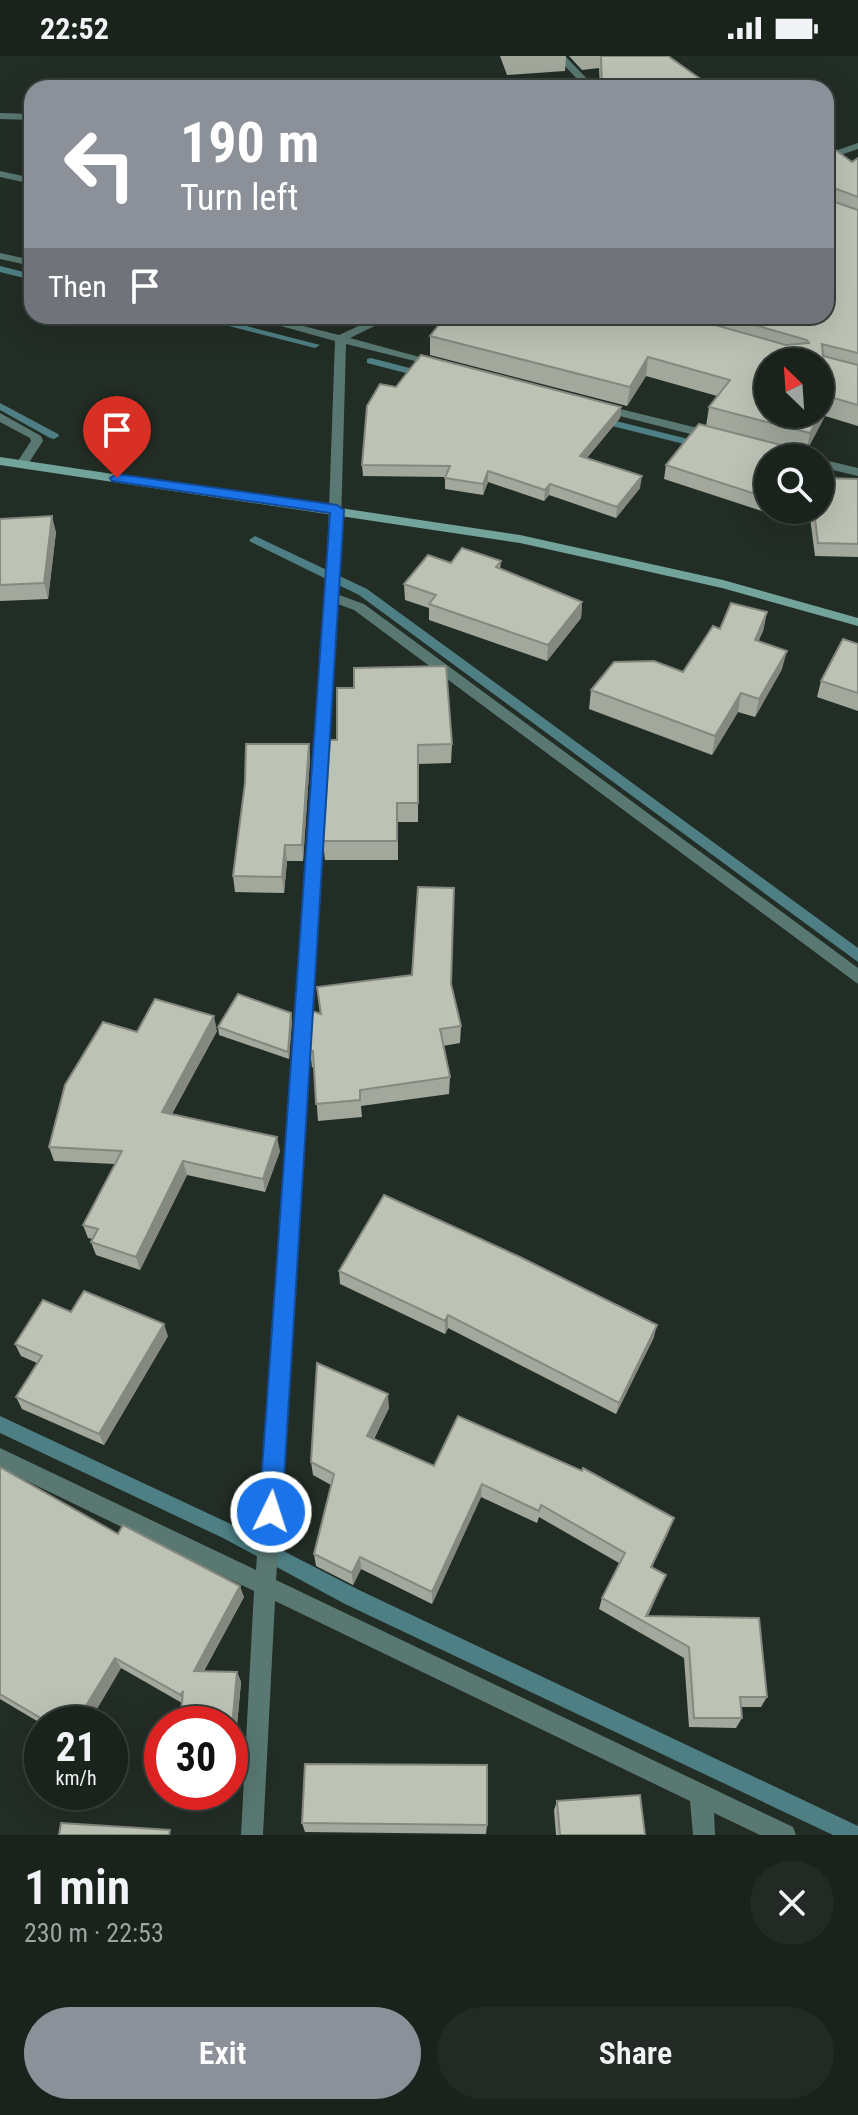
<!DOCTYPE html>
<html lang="en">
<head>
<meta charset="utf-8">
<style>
  :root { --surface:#1a221c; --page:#232a25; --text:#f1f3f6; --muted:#9fa4a3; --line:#383f3b; --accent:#8c9099 }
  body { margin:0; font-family:"Roboto Condensed",sans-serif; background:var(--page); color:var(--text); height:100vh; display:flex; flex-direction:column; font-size:30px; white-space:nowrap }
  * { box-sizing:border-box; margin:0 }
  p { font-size:26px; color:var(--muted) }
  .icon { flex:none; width:44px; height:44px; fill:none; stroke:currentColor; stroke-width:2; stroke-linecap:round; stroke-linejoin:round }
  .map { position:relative; height:1779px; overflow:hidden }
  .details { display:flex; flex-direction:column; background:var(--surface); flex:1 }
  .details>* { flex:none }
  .top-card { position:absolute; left:24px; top:24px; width:810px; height:244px; border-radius:24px; box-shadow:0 8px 32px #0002,0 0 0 2px var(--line); background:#8c9099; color:#fff; overflow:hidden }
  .needle { width:52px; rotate:335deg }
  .tools { position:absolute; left:754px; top:292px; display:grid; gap:16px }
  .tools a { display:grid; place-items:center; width:80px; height:80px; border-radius:50%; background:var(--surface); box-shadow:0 8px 32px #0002,0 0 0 2px var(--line); font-size:40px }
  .speed { position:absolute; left:24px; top:1650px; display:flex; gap:16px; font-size:40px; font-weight:700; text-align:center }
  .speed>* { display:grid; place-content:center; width:104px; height:104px; border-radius:50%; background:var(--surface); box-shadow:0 8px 32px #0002,0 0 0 2px var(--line); line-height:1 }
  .speed small { font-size:20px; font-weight:400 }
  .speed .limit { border:12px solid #d22; background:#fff; color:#111 }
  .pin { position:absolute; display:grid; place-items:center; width:68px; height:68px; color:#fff; margin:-82px -34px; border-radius:50% 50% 50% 0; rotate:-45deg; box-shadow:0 0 8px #0007 }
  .pin .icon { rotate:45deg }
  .me { position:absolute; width:88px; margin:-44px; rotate:4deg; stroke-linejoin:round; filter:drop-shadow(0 0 6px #0008) }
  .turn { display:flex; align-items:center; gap:28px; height:168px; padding:0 24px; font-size:36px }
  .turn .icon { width:104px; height:104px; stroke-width:2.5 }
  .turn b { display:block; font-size:56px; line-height:68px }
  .then { display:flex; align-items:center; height:76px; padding:0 24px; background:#0003; gap:16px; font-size:30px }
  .round { display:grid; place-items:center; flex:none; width:84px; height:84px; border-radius:42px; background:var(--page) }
  .headline { display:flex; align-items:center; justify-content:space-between; height:136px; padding:0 24px }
  h1 { font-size:48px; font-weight:600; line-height:60px }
  .action { display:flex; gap:16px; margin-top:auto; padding:16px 24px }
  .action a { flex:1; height:92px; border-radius:48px; background:var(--accent); color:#fff; font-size:32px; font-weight:600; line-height:92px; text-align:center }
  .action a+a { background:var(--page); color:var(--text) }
  .status { display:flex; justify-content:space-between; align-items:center; height:56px; padding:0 40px; background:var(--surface); direction:ltr }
  .status svg { height:22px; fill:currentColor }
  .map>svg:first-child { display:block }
</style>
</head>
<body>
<div class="status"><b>22:52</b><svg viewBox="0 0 49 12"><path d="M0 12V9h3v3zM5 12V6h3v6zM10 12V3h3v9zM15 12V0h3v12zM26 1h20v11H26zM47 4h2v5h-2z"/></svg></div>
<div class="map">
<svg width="858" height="1779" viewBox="0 0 858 1779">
  <rect width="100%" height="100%" fill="#222d25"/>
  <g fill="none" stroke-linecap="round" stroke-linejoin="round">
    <path fill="#4e7f84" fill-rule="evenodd" d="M0,210L32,218V224L0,216Z
      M190,260H207L320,289L315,292Z
      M371,302L429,317L430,319L425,322L367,307V303Z
      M0,347L58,378L59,380L54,383L50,382L0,354Z
      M596,360L704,387L705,389L700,392L592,365V361Z
      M820,417L858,427V433L820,423Z
      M255,480L367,533L858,892V906L359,539L251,486L249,484Z
      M0,1360L235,1470L359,1534L858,1770V1779H833L345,1548L223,1482L0,1377Z"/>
    <path fill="#597872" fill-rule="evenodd" d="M555,0H565L596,32H586Z
      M0,57L32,58V64L0,63Z
      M858,87V93L826,104V98Z
      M0,115L32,122V128L0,121Z
      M0,197L32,204V210L0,203Z
      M245,260H264L339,279L380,260H395L350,282L445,308L439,311L346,288L339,539L364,548L858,912V928L354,554L338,548L276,1524L793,1771L796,1779H760L714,1757L715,1779H693L690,1745L275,1545L263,1779H241L254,1535L0,1412V1392L256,1514L327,509L335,285Z
      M600,348L718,377L720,380L714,384L596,354L594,352Z
      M0,357L41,380L43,385L26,411H18L16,408L31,385L30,382L0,366Z
      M820,403L858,412V420L820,411Z"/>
    <path fill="#73a49b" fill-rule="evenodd" d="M0,401L520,479L723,524L858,562V570L722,532L520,487L0,409Z"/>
  </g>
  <path fill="#a2a89c" d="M500,0H566L565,15L507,19Z
    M569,0H668L713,32H600L599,12L582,14Z
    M826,87L852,106L858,102V370L825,360L806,396H804L802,402H768V454H776L774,459L664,423L666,409L706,370L709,351L717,340L646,320L627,350L430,299V280L446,260H826Z
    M621,351L620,362L587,402L640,432L616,462L549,439L544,445L488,426L483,439L445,433V421L363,420L362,409Z
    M858,423V501L815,500L809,454H820Z
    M0,463L56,476L48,543L0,545Z
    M501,505L500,513L582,546L581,562L547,605L429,564V552L405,544L404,528L451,507Z
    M767,556L763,575L758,585L782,613L755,661L738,656L712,699L589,653L591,634L683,616L720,573Z
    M858,588V655L817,641L821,625Z
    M330,684L452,688L451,707L418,708V766H398V804H325L323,785Z
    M309,688L310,703L303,805H287L284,837L235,836L233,820Z
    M451,929L461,970L460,987L443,990L450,1021L449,1038L361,1050L362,1061L318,1065L314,1012L312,1011L310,994L320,957L317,931Z
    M292,964L289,1003L219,979L218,971Z
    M217,975L172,1058L280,1095L265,1136L187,1119L140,1214L96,1199L91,1186L93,1183L88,1182L83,1169L115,1108L54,1105L49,1091L137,976Z
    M339,1215L654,1281L616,1358L448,1272L445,1278L340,1228Z
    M71,1256L168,1280L104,1389L22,1353L16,1341L37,1307L21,1300L15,1288Z
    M389,1352L374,1383L434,1410L669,1475L652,1511L666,1519L648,1560L767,1641L761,1651H741L742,1662L736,1672L689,1671L684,1602L599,1553L602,1542L619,1507L539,1461L537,1467L481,1441L432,1548L361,1513L353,1529L316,1510L314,1498L331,1429L313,1419L311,1406Z
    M0,1411L118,1478L244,1541L204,1615L237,1616L241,1626L236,1680H230V1668L182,1647L121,1612L88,1668H42L0,1643Z
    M557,1745L645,1779H556L554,1754Z
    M302,1767L487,1769L486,1778L305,1776Z"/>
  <path fill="#84887f" d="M648,301L646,320L627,350L630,331Z
    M830,341L825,360L806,396L810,377Z
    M621,351L620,362L579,411L580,400Z
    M488,415V426L483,439V428Z
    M642,420L640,432L616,462L617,451Z
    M550,428L549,439L544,445L545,434Z
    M52,460L56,476L48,543L44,527Z
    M582,546L581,562L547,605L548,589Z
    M767,556L763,575L751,603L755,584Z
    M787,595L782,613L755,661L759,643Z
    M741,637L738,656L712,699L715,680Z
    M309,688L310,703L303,805L302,789Z
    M285,789L287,805L284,837L282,821Z
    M291,957L292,964L289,1003L288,996Z
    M214,960L217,975L165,1070L162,1056Z
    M277,1081L280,1095L265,1136L263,1123Z
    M183,1105L187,1119L140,1214L136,1201Z
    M448,1259V1272L445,1278V1265Z
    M164,1268L168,1280L104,1389L99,1378Z
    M657,1269L654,1281L616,1358L619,1347Z
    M388,1338L389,1352L368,1393L367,1380Z
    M482,1428L481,1441L432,1548V1536Z
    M674,1462L669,1475L646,1522L651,1511Z
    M360,1501L361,1513L353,1529L352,1517Z
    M240,1530L244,1541L198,1625L194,1615Z
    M115,1602L121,1612L88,1668H75Z
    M237,1616L241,1626L236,1680L232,1671Z"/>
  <path fill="#bcc3b5" stroke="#84887f" stroke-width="2" fill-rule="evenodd" d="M601,0H668L713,32H602Z
    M826,87L852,106L858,102V141L831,131L827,134L829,144L858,154V297L822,288L823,300L858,309V349L830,341L810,377L709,351L730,324L648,301L630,331L430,280L446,260H683L786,289L809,287L807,284L724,260H826ZM768,306H820V358H768Z
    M421,299L621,351L580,400L642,420L617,451L550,428L545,434L488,415L483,428L445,422L450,410L362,409L367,350L380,328L396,331Z
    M699,368L789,391H805L799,402H768V442L666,409Z
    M820,422L858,423V488L818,487L814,454H820Z
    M52,460L44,527L0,529V463Z
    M462,492L501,505L496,511L582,546L548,589L429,548L436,539L404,528L428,499L451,507Z
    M731,547L767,556L755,584L787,595L759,643L741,637L715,680L591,634L614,606L654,605L683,616L713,570L720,573Z
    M843,583L858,588V637L821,625Z
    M446,610L452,688L418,689V747H397V785H323L330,684H337V632H354V612Z
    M246,688H309L302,789H285L282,821L233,820L245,727Z
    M418,831L454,832L451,928L461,970L440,973L450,1021L360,1034V1044L316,1048L313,995L310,994L312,955L321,958L317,931L412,919Z
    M238,938L291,957L288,996L218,971Z
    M155,943L214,960L162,1056L277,1081L263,1123L183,1105L136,1201L91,1186L98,1173L83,1169L122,1095L49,1091L65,1029L103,966L137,976Z
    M384,1139L520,1201L657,1269L619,1347L448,1259L445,1265L339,1215Z
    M84,1235L164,1268L99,1378L16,1341L42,1300L15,1288L43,1244L71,1256Z
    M317,1307L388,1338L367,1380L434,1410L458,1360L582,1415L583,1412L674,1462L651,1511L666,1519L646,1560L759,1562L767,1641H740L742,1662H694L689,1591L602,1542L625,1497L541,1449L539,1455L482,1428L432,1536L360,1501L352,1517L314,1498L334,1418L311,1406Z
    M0,1411L118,1478L123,1469L240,1530L194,1615L237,1616L232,1671H230V1668H180L183,1635L181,1639L115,1602L75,1668H51L0,1638Z
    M305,1708L487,1709V1769L302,1767Z
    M640,1739L645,1779H560L557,1745Z
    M61,1767L170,1774L169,1779H59Z"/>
  <path fill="#1a73e8" stroke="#114b97" stroke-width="2" d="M117,418L337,449L344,454L282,1456L279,1465L271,1468L262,1465L259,1456L330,457L112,425L110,422Z"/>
</svg>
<div class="tools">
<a><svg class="needle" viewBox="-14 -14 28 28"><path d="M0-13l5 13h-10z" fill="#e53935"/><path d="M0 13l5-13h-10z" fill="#9fa4a3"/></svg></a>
<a><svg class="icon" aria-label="search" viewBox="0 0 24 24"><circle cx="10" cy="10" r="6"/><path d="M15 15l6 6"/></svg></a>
</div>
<div class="speed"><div>21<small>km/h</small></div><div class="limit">30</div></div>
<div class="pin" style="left:117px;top:422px;background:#d93025"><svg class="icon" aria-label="arrive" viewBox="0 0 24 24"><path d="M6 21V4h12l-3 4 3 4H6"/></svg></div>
<svg class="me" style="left:271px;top:1456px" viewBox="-20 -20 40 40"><circle r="17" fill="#1a73e8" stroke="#fff" stroke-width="3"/><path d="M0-11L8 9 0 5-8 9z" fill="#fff"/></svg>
<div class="top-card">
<div class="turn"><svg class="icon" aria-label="left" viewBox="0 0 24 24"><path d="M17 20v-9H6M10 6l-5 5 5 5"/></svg><div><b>190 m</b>Turn left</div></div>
<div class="then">Then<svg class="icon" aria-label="arrive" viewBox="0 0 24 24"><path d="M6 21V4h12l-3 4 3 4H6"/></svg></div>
</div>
</div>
<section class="details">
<div class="headline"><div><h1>1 min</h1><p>230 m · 22:53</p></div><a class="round"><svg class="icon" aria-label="close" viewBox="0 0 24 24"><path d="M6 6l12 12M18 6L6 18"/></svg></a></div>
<div class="action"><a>Exit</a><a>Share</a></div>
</section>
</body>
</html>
